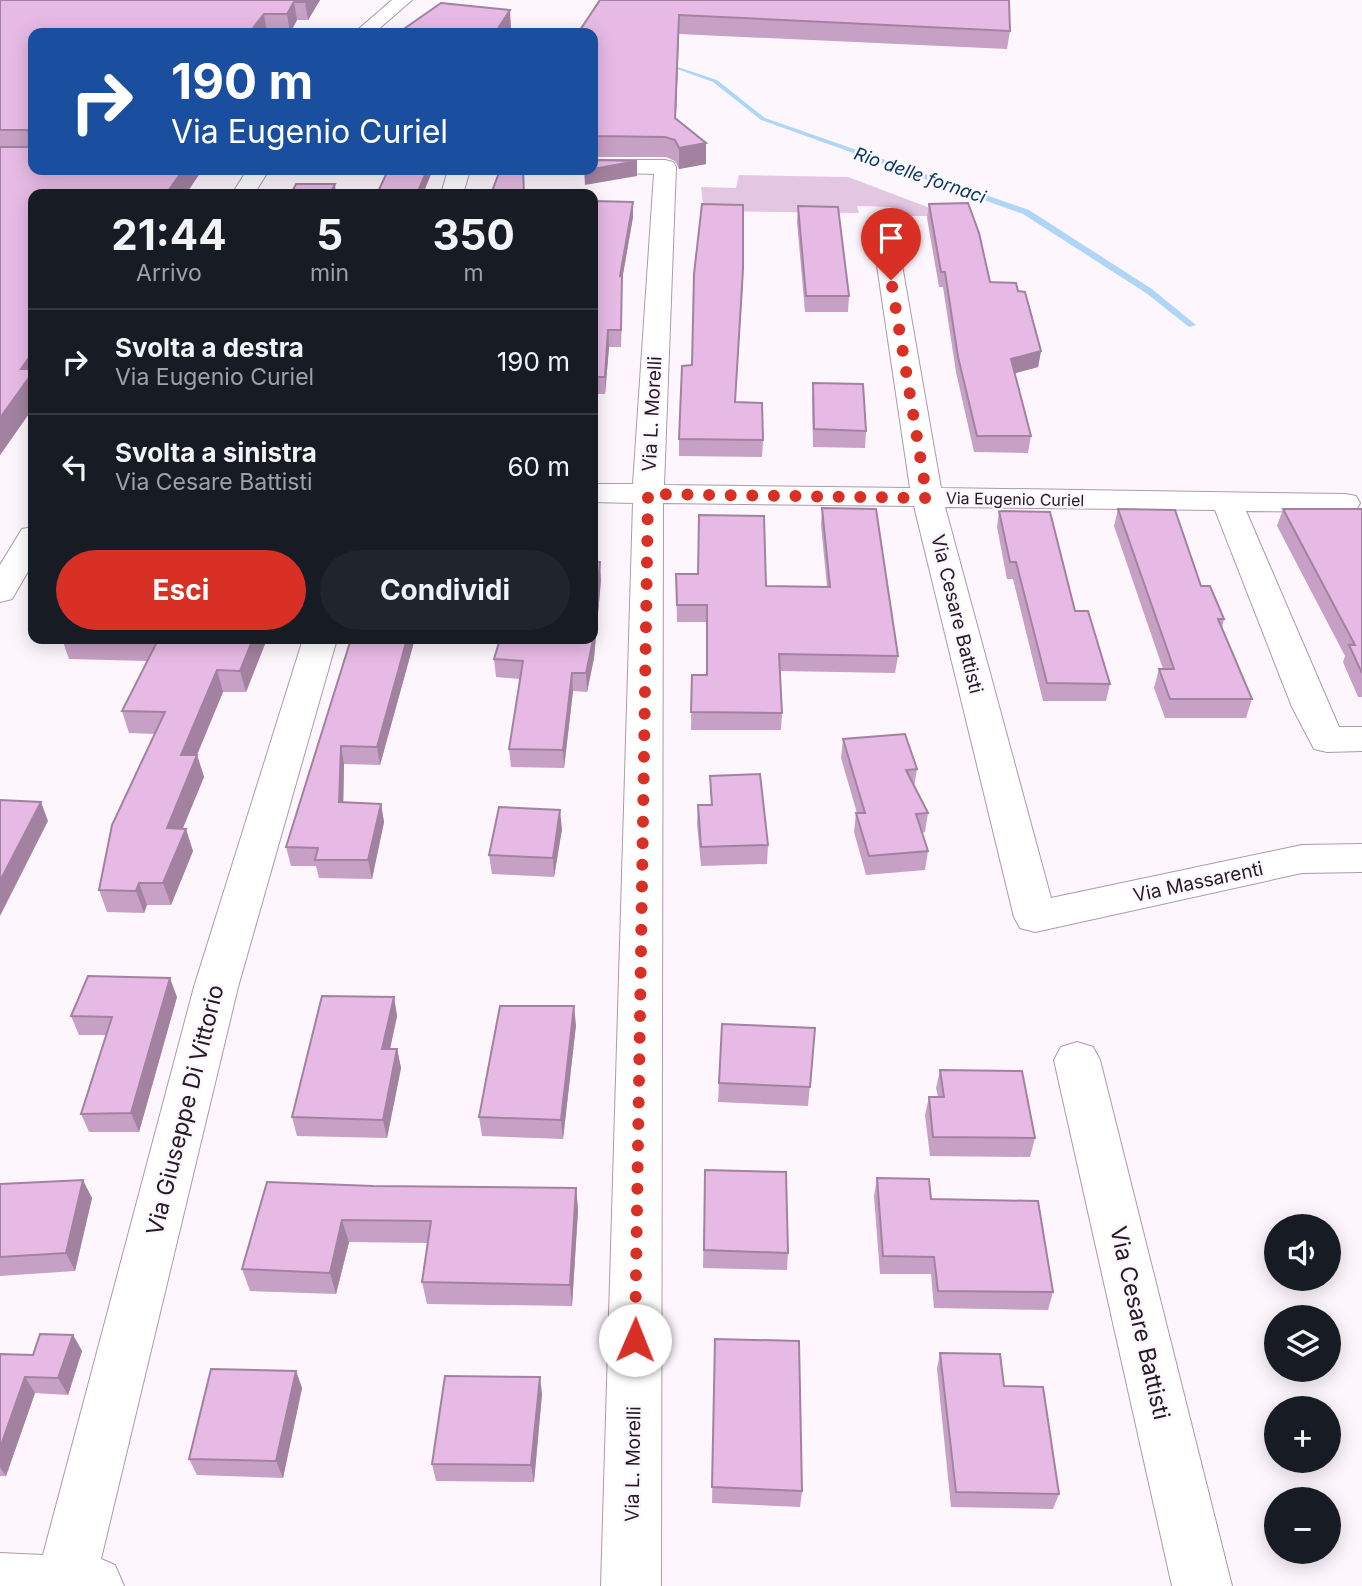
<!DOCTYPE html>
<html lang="it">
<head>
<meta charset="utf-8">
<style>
  :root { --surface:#171b24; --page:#20242c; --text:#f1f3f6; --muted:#9ea1a6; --line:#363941; --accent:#d93025 }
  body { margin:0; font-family:Inter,sans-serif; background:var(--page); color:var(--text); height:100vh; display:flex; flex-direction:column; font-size:26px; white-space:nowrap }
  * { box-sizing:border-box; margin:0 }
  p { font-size:23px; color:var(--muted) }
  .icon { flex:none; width:38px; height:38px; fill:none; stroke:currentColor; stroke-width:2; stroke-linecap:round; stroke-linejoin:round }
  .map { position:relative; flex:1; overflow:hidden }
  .drawer { position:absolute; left:28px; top:189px; width:570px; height:455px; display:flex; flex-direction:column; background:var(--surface); border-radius:14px; box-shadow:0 4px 18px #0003 }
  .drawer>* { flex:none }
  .banner { position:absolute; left:28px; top:28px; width:570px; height:147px; border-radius:14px; box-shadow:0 4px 18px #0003; background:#1a4fa0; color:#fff; overflow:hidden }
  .controls { position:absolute; left:1264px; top:1214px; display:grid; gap:14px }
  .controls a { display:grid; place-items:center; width:77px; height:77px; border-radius:50%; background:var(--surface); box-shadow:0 4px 18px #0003; font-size:35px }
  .pin { position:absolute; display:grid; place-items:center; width:60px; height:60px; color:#fff; margin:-72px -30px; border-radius:50% 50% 50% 0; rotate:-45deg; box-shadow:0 0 7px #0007 }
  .pin .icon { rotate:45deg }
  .me { position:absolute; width:77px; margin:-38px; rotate:1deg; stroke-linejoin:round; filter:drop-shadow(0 0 5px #0008) }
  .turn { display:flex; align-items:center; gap:24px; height:147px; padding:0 28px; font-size:32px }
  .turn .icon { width:91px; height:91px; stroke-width:2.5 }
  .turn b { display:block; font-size:49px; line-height:60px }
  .eta { display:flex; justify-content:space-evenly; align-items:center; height:119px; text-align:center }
  .eta b { font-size:42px; font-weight:700; line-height:49px }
  .primary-button { display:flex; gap:14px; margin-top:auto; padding:14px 28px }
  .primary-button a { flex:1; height:80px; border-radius:42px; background:var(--accent); color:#fff; font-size:28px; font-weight:700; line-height:80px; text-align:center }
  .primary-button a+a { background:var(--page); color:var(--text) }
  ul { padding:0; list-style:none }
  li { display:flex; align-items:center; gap:21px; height:105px; padding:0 28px; border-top:2px solid var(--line) }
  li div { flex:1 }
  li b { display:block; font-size:26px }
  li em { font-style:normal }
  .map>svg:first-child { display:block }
</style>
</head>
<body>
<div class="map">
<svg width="1362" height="1586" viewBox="0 0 1362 1586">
  <rect width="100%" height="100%" fill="#fef6fd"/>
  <path fill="#e3c6e1" d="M739,175L848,177L951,216H896L891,207L857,206L859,213L704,211L701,187L736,188Z"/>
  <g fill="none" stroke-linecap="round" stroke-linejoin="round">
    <path fill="#afd6f6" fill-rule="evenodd" d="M660,61L717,80L765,118L1029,210L1152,289L1196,325L1189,327L1146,293L1023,214L761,120L713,82L660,63Z"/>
    <g stroke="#ac9aab" stroke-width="2">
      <path id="minor" d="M593,160H665L673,162L676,167L664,485L910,488L871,225L875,220H891L895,225L941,488L1345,494L1356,496L1360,503L1356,510L1345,512L1246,511L1339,727H1362V751L1327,752L1314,749L1292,707L1215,510L945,507L1051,898L1302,845L1362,844V872L1302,873L1035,932L1020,928L1014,917L914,506L663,503L661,1586H601L633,503L593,502V484H633L654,174L585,172L584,170H593Z
        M448,170H470L463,194H441Z
        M303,639H337L238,987L101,1559L115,1565L124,1586H0V1553L43,1555L194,987Z
        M1077,1042L1093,1047L1100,1060L1232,1586H1172L1054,1060L1061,1047Z"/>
    </g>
    <g stroke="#ac9aab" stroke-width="2">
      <path id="major" d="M392,0H412L374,33H354Z
        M247,170H269L254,194H232Z
        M33,527V563L12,599L0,602V565L22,529Z"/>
    </g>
    <use href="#minor" fill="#fff" fill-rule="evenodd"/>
    <use href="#major" fill="#fff" fill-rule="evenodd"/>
  </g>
  <path fill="#c7a0c5" d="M0,0H320L308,20H297L290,33H33V170H202L186,194H33V408L0,455Z
    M600,0L1010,31L1007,49L679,34L676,118L706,143V164L679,169L675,161L666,157H593V33Z
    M593,201L633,202V217L622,280L621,347H609L605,394H593Z
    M929,204L990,282L1018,291L1041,351L1038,367L1015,373L1031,436L1028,453L974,452L956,372L943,287H939L927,218Z
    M798,206L849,296L848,312H805L797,222Z
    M743,285L735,402L763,440L762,457L679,456V439L692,365Z
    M813,383L866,431L865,448L813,447L812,400Z
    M822,508L898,656L895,673L780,671L782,713L781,730H691L692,675H707V622H677L676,574L766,586L827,587L821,525Z
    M1118,509L1201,586L1224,619L1222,628L1252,699L1246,718H1165L1154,688L1159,669H1163L1114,526Z
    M1283,509H1362V697H1358L1343,662L1345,656L1277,526Z
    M999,511L1075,611L1110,684L1106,701H1043L1013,579H1007L997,527Z
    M601,580L594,658L587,692L573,691L564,768L511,767L509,749L520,679L496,677L494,659Z
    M62,639H267L246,692H223L196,755H197L204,777L182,828L193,851L171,905H147L144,913L107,912L99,890L155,734L129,733L122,711L147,661L69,659Z
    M351,639H414V642L380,765L344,764L343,802L381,804L384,822L372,879L319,878L316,866H291L286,847Z
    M843,739L917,769L914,787L928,813L925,832L922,833L928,851L925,870L866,875L854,832L856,813H857L841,758Z
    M710,776L768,845L767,864L701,866L697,824L698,805H711Z
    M562,829L554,877L492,874L489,855Z
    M177,997L139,1132H89L81,1114L106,1035H79L71,1016Z
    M394,997L397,1016L390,1049H397L401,1068L387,1138L297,1136L292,1117Z
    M722,1024L815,1028L808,1106L718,1102Z
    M576,1025L563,1139L482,1136L479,1117Z
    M940,1070L1035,1138L1030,1157L930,1156L925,1115L929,1097H938L936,1088Z
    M705,1170L788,1253L787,1270L703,1268Z
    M877,1178L931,1199L1053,1292L1048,1310L934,1308L931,1274H880L874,1196Z
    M0,1184L92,1198L75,1271L0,1276Z
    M373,1186L576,1188L578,1210L572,1306L427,1304L422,1282L428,1243L349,1242L336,1294L250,1291L242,1269Z
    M73,1335L82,1351L68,1395L35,1393L6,1476H0V1354L33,1355Z
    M715,1339L802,1491L800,1507L712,1503Z
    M940,1353L1004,1386L1059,1494L1053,1509L951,1507L937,1369Z
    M296,1371L302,1388L283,1478L197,1475L189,1459Z
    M542,1394L534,1482L436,1481L432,1464Z"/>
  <path fill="#a282a0" d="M306,0H320L308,20L305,2Z
    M294,2L297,20L290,33L287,14Z
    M510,10L511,28L508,33H495Z
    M264,14L267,33H249Z
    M679,15V34L675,138V118Z
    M706,143V164L679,169V148Z
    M637,161V176L585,185L584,170H593V169Z
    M183,170H202L186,194H166Z
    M427,170H432V172L423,194H417Z
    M335,184L336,194H330Z
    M633,202V217L622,280L621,347L620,276Z
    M608,330L609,347L605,394V377Z
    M1041,351L1038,367L1009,375L1011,359Z
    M33,352V408L0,455V418L21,369Z
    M600,562L601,580L594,658L587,692L586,673Z
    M253,639H267L246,692L240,671Z
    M407,639H414V642L380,765L377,747Z
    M217,670L223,692L188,777L181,755Z
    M572,673L573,691L564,768L563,750Z
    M341,746L344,764L343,821L339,802Z
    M197,755L204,777L174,850L167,828Z
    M41,802L48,821L0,916V881Z
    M381,804L384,822L372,879L368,860Z
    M560,810L562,829L554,877L553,858Z
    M186,829L193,851L171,905L163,883Z
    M139,883L147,905L144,913L136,891Z
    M170,978L177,997L139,1132L131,1113Z
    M394,997L397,1016L386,1068L382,1049Z
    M574,1006L576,1025L563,1139L561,1120Z
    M397,1049L401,1068L387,1138L383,1120Z
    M83,1180L92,1198L75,1271L66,1253Z
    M576,1188L578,1210L572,1306L570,1285Z
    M342,1220L349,1242L336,1294L330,1273Z
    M73,1335L82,1351L68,1395L58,1378Z
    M296,1371L302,1388L283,1478L276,1461Z
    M25,1377L35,1393L6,1476L0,1467V1448Z
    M540,1377L542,1394L534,1482L531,1465Z"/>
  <path fill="#e7bae5" stroke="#a282a0" stroke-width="2" d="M0,0H306L305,2H294L287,14H264L249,33H33V170H183L166,194H33V352L21,369H33V372L0,418V147H27L30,145V133L27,130H0Z
    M600,0H1009L1010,31L679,15L675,118L706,143L679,148L675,140L665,137L593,136V33H578Z
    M441,3L510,10L495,33H398Z
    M593,160L637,161L593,169Z
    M388,170H427L417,194H377Z
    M500,170H523L524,194H491Z
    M296,184H335L330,194H291Z
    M593,201L633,202L620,276H622L621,330H608L605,377H593Z
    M968,203L979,233L990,282L1016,283L1018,291L1025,292L1041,351L1011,359L1031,436H977L958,357L945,272H941L929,204Z
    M702,204L743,205V269L735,402L762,403L763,440L679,439L682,366L692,365L694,274Z
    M798,206L838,207L849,296H806Z
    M813,383L863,384L866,431L814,429Z
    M822,508L876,509L898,656L779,654L782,713L691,712L692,675H707V605H677L676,574H698L699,515L764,516L766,586L830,587Z
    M1118,509L1175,510L1201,586H1210L1224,619H1218L1252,699H1170L1159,669H1174Z
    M1283,509H1362V673L1349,645H1355Z
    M999,511L1050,512L1075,611H1088L1110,684L1047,683L1016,562H1010Z
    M593,562H600L593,640L586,673H572L563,750L509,749L523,661L494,659L500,639H593Z
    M101,639H253L240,671L217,670L181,755H197L167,828L186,829L163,883H139L136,891L99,890L112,825L165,712L122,711L158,640Z
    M351,639H407L377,747L341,746L339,802L381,804L368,860H315L318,848L286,847Z
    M905,734L917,769L906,770L928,813L916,814L928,851L869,856L856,813H865L843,739Z
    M760,774L768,845L701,847L698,805H712L710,776Z
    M0,800L41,802L0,881Z
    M499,807L560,810L553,858L489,855Z
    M88,976L170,978L131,1113L81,1114L112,1017L71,1016Z
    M322,996L394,997L382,1049H397L383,1120L292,1117Z
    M500,1006H574L561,1120L479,1117Z
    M722,1024L815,1028L810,1087L719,1083Z
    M940,1070L1022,1071L1035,1138L933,1137L929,1097H944Z
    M705,1170L786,1172L788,1253L704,1250Z
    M877,1178L929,1179L931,1199L1038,1201L1053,1292L938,1291L934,1257L883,1256Z
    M83,1180L66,1253L0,1257V1184Z
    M267,1182L373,1186L576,1188L570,1285L422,1282L431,1221L342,1220L330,1273L242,1269Z
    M40,1334L73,1335L58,1378L25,1377L0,1448V1354L33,1355Z
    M715,1339L799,1341L802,1491L712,1487Z
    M940,1353L1000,1354L1004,1386L1043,1387L1059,1494L956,1492Z
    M211,1369L296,1371L276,1461L189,1459Z
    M445,1376L540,1377L531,1465L432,1464Z"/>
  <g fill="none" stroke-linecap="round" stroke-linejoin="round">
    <path stroke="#d93025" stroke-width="12" stroke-dasharray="0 21.6" d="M635,1340L648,494L927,498L891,280"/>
  </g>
  <g text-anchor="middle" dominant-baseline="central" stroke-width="5" stroke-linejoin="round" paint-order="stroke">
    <g font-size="16" fill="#231c23" stroke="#fef6fd">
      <text transform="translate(1015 499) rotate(1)">Via Eugenio Curiel</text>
    </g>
    <g font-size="18" font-style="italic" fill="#003a60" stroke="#fef6fd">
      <text transform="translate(920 175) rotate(19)">Rio delle fornaci</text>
    </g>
    <g font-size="19" fill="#231c23" stroke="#fef6fd">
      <text transform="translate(652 414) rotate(-87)">Via L. Morelli</text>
      <text transform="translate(957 614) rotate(76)">Via Cesare Battisti</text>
      <text transform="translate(1198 882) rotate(-12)">Via Massarenti</text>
      <text transform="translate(633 1464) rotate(-89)">Via L. Morelli</text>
    </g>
    <g font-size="23" fill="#231c23" stroke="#fef6fd">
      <text transform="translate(185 1110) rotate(-76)">Via Giuseppe Di Vittorio</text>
      <text transform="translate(1140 1323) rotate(77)">Via Cesare Battisti</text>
    </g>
  </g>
</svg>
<div class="controls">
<a><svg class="icon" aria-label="sound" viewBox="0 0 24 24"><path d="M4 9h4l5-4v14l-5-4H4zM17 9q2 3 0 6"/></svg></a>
<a><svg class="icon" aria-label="layers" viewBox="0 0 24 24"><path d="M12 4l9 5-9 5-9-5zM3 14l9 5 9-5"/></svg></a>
<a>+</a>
<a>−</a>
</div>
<div class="pin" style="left:891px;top:280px;background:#d93025"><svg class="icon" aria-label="arrive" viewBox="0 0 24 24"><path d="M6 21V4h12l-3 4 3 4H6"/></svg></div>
<svg class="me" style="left:635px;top:1340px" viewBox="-20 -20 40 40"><circle r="19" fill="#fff"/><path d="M0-13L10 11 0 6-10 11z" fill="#d93025"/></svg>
<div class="banner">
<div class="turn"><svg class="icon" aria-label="right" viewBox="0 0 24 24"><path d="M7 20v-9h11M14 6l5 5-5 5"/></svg><div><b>190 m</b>Via Eugenio Curiel</div></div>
</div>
<section class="drawer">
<div class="eta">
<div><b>21:44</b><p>Arrivo</p></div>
<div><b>5</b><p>min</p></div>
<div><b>350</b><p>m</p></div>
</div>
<ul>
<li><svg class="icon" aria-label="right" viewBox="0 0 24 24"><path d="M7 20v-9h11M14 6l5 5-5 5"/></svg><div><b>Svolta a destra</b><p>Via Eugenio Curiel</p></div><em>190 m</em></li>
<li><svg class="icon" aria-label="left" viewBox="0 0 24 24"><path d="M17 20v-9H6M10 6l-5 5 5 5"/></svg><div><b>Svolta a sinistra</b><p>Via Cesare Battisti</p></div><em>60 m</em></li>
</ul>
<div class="primary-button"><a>Esci</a><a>Condividi</a></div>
</section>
</div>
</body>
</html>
